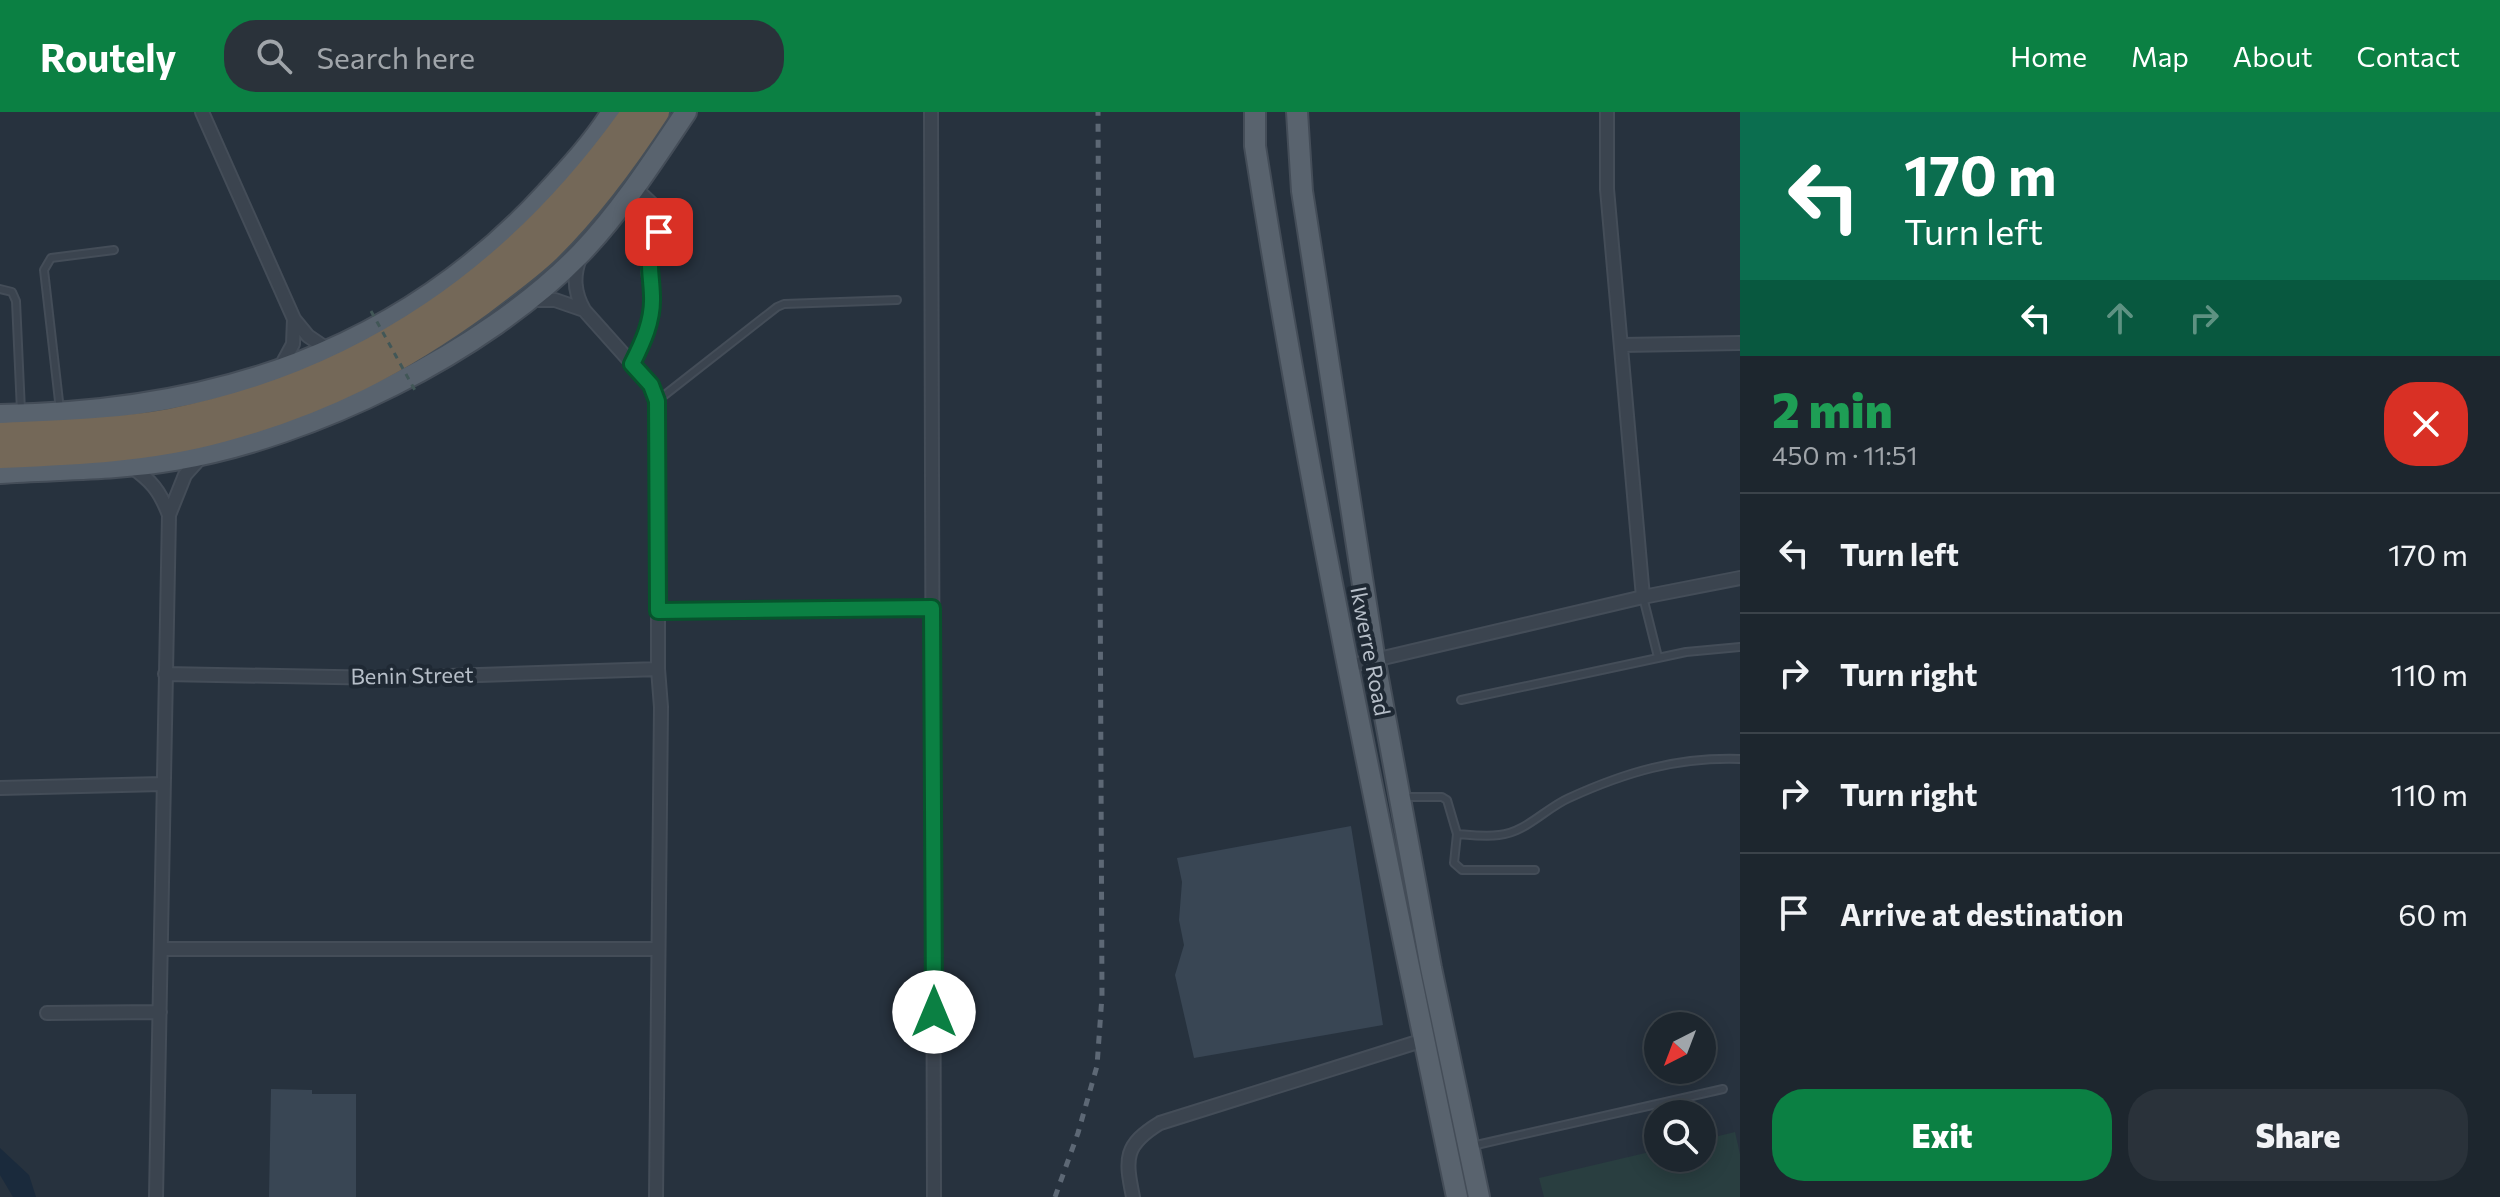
<!DOCTYPE html>
<html lang="en">
<head>
<meta charset="utf-8">
<style>
  :root { --surface:#1d262e; --page:#2a323a; --text:#f1f3f6; --muted:#a0a5aa; --line:#3b434a; --accent:#0b8043 }
  body { margin:0; font-family:Commissioner,sans-serif; background:var(--page); color:var(--text); height:100vh; display:flex; flex-direction:column; font-size:30px; white-space:nowrap }
  * { box-sizing:border-box; margin:0 }
  p { font-size:26px; color:var(--muted) }
  .icon { flex:none; width:44px; height:44px; fill:none; stroke:currentColor; stroke-width:2; stroke-linecap:round; stroke-linejoin:round }
  .map { position:relative; flex:1; overflow:hidden }
  .details { display:flex; flex-direction:column; background:var(--surface); width:760px }
  .details>* { flex:none }
  .guide { background:#0b6e4f; color:#fff; overflow:hidden }
  .needle { width:52px; rotate:222deg }
  .controls { position:absolute; left:1644px; top:900px; display:grid; gap:16px }
  .controls a { display:grid; place-items:center; width:72px; height:72px; border-radius:50%; background:var(--surface); box-shadow:0 4px 20px #0003,0 0 0 2px var(--line); font-size:40px }
  .pin { position:absolute; display:grid; place-items:center; width:68px; height:68px; color:#fff; margin:-34px; border-radius:16px; box-shadow:0 4px 12px #0006 }
  .me { position:absolute; width:88px; margin:-44px; rotate:0deg; stroke-linejoin:round; filter:drop-shadow(0 0 6px #0008) }
  .turn { display:flex; align-items:center; gap:28px; height:168px; padding:0 32px; font-size:36px }
  .turn .icon { width:104px; height:104px; stroke-width:2.5 }
  .turn b { display:block; font-size:56px; line-height:68px }
  .lanes { display:flex; align-items:center; height:76px; padding:0 32px; background:#0003; justify-content:center; gap:40px; direction:ltr }
  .lanes .off { opacity:.35 }
  .round { display:grid; place-items:center; flex:none; width:84px; height:84px; border-radius:32px; background:var(--page) }
  .overview { display:flex; align-items:center; justify-content:space-between; height:136px; padding:0 32px }
  h1 { font-size:48px; font-weight:800; line-height:60px; color:#1e9e55 }
  .cta { display:flex; gap:16px; margin-top:auto; padding:16px 32px }
  .cta a { flex:1; height:92px; border-radius:32px; background:var(--accent); color:#fff; font-size:32px; font-weight:800; line-height:92px; text-align:center }
  .cta a+a { background:var(--page); color:var(--text) }
  ul { padding:0; list-style:none }
  li { display:flex; align-items:center; gap:24px; height:120px; padding:0 32px; border-top:2px solid var(--line) }
  li div { flex:1 }
  li b { display:block; font-size:30px }
  li em { font-style:normal }
  header { display:flex; align-items:center; gap:48px; box-sizing:border-box; height:112px; padding:0 40px; background:var(--accent); color:#fff }
  header strong { font-size:38px }
  nav { display:flex; gap:44px; margin-inline-start:auto; font-size:28px }
  .search { width:560px; height:72px; background:var(--page); display:flex; align-items:center; gap:20px; box-sizing:border-box; padding:0 28px; border-radius:32px; color:var(--muted); font-size:30px }
  main { display:flex; flex:1; min-height:0 }
  .map>svg:first-child { display:block }
</style>
</head>
<body>
<header>
<strong>Routely</strong>
<div class="search"><svg class="icon" aria-label="search" viewBox="0 0 24 24"><circle cx="10" cy="10" r="6"/><path d="M15 15l6 6"/></svg>Search here</div>
<nav><a>Home</a><a>Map</a><a>About</a><a>Contact</a></nav>
</header>
<main>
<div class="map">
<svg width="1740" height="1085" viewBox="0 0 1740 1085">
  <rect width="100%" height="100%" fill="#27323e"/>
  <path fill="#293e40" d="M1735,1020L1740,1042V1085H1544L1539,1066L1658,1038V1046H1702V1028Z"/>
  <path fill="#1a2a3c" d="M0,1036L29,1063L36,1085H13L0,1063Z"/>
  <path fill="#394654" d="M1351,714L1383,913L1194,946L1175,863L1184,833L1179,808L1182,770L1177,746Z
    M271,977L312,978V982H356V1085H269Z"/>
  <g fill="none" stroke-linecap="round" stroke-linejoin="round">
    <g stroke="#444d58" stroke-width="10">
      <path id="lane" d="M0,177L12,180L16,189L21,299
        M657,289L777,195L784,192L897,188
        M60,298L44,158L51,146L114,138
        M1643,485L1658,545
        M1461,588L1686,540L1740,535
        M1404,685H1442L1447,688L1457,722C1470,723 1486,725 1499,723C1525,721 1546,696 1569,686C1626,660 1677,645 1740,647
        M1457,722L1454,751L1462,758H1535
        M1472,1034L1723,977"/>
    </g>
    <g stroke="#444d58" stroke-width="16">
      <path id="street" d="M202,0L294,207L308,224L330,239
        M931,0L934,1085
        M1607,0V77L1643,485
        M580,146C573,164 574,180 584,198L651,273L655,280L658,298V557L661,595L656,1085
        M529,188H555L584,198
        M1622,233L1740,231
        M632,252L647,222L652,185L648,159L650,139L661,111L652,92L634,75
        M280,256L293,232L294,207
        M130,354C151,368 160,379 169,403
        M658,499L932,496
        M1349,554L1643,485L1740,466
        M165,562L387,566L658,557
        M0,676L162,672
        M161,837H658
        M47,901L160,900
        M156,1085L169,403L185,363L203,343
        M1133,1085C1125,1046 1124,1033 1160,1011L1424,928"/>
    </g>
    <g stroke="#444d58" stroke-width="24">
      <path id="primary" d="M1255,0V34C1310,386 1384,736 1457,1085
        M1297,0L1302,79L1375,550L1431,856L1479,1085
        M0,303C213,300 400,241 547,80C570,55 594,29 612,0
        M0,361C58,357 118,358 175,348C312,325 484,241 581,141C621,99 654,48 686,0"/>
    </g>
    <g stroke="#454f59" stroke-width="28">
      <path id="highway" d="M0,323C56,320 115,319 170,309C366,271 520,162 634,0
        M0,344C74,341 150,338 222,318C321,291 400,251 482,191C504,174 528,157 548,138C590,97 625,49 657,0"/>
    </g>
    <use href="#lane" stroke="#3b444f" stroke-width="6"/>
    <use href="#street" stroke="#3b444f" stroke-width="12"/>
    <use href="#primary" stroke="#59636e" stroke-width="20"/>
    <use href="#highway" stroke="#746858" stroke-width="24"/>
    <path stroke="#5d6875" stroke-width="5" stroke-dasharray="8 8" stroke-linecap="butt" d="M1055,1085L1078,1021L1097,954L1102,884L1098,0"/>
    <path stroke="#425757" stroke-width="3" stroke-dasharray="6 6" stroke-linecap="butt" d="M371,199L417,282"/>
  </g>
  <g fill="none" stroke-linecap="round" stroke-linejoin="round">
    <g stroke="#07532c" stroke-width="20">
      <path id="route" d="M659,120C645,149 651,154 652,184C653,209 643,230 632,252L651,273L657,289L658,499L932,496L934,900"/>
    </g>
    <use href="#route" stroke="#0b8043" stroke-width="14"/>
  </g>
  <g text-anchor="middle" dominant-baseline="central" stroke-width="8" stroke-linejoin="round" paint-order="stroke">
    <g font-size="22" fill="#b7bfc9" stroke="#1f2934">
      <text transform="translate(1371 539) rotate(79)">Ikwerre Road</text>
      <text transform="translate(412 563) rotate(-1)">Benin Street</text>
    </g>
  </g>
</svg>
<div class="controls">
<a><svg class="needle" viewBox="-14 -14 28 28"><path d="M0-13l5 13h-10z" fill="#e53935"/><path d="M0 13l5-13h-10z" fill="#a0a5aa"/></svg></a>
<a><svg class="icon" aria-label="search" viewBox="0 0 24 24"><circle cx="10" cy="10" r="6"/><path d="M15 15l6 6"/></svg></a>
</div>
<div class="pin" style="left:659px;top:120px;background:#d93025"><svg class="icon" aria-label="arrive" viewBox="0 0 24 24"><path d="M6 21V4h12l-3 4 3 4H6"/></svg></div>
<svg class="me" style="left:934px;top:900px" viewBox="-20 -20 40 40"><circle r="19" fill="#fff"/><path d="M0-13L10 11 0 6-10 11z" fill="#0b8043"/></svg>
</div>
<section class="details">
<div class="guide">
<div class="turn"><svg class="icon" aria-label="left" viewBox="0 0 24 24"><path d="M17 20v-9H6M10 6l-5 5 5 5"/></svg><div><b>170 m</b>Turn left</div></div>
<div class="lanes"><svg class="icon" aria-label="left" viewBox="0 0 24 24"><path d="M17 20v-9H6M10 6l-5 5 5 5"/></svg><svg class="icon off" aria-label="ahead" viewBox="0 0 24 24"><path d="M12 20V5M6 11l6-6 6 6"/></svg><svg class="icon off" aria-label="right" viewBox="0 0 24 24"><path d="M7 20v-9h11M14 6l5 5-5 5"/></svg></div>
</div>
<div class="overview"><div><h1>2 min</h1><p>450 m · 11:51</p></div><a class="round" style="background:#d93025;color:#fff"><svg class="icon" aria-label="close" viewBox="0 0 24 24"><path d="M6 6l12 12M18 6L6 18"/></svg></a></div>
<ul>
<li><svg class="icon" aria-label="left" viewBox="0 0 24 24"><path d="M17 20v-9H6M10 6l-5 5 5 5"/></svg><div><b>Turn left</b></div><em>170 m</em></li>
<li><svg class="icon" aria-label="right" viewBox="0 0 24 24"><path d="M7 20v-9h11M14 6l5 5-5 5"/></svg><div><b>Turn right</b></div><em>110 m</em></li>
<li><svg class="icon" aria-label="right" viewBox="0 0 24 24"><path d="M7 20v-9h11M14 6l5 5-5 5"/></svg><div><b>Turn right</b></div><em>110 m</em></li>
<li><svg class="icon" aria-label="arrive" viewBox="0 0 24 24"><path d="M6 21V4h12l-3 4 3 4H6"/></svg><div><b>Arrive at destination</b></div><em>60 m</em></li>
</ul>
<div class="cta"><a>Exit</a><a>Share</a></div>
</section>
</main>
</body>
</html>
